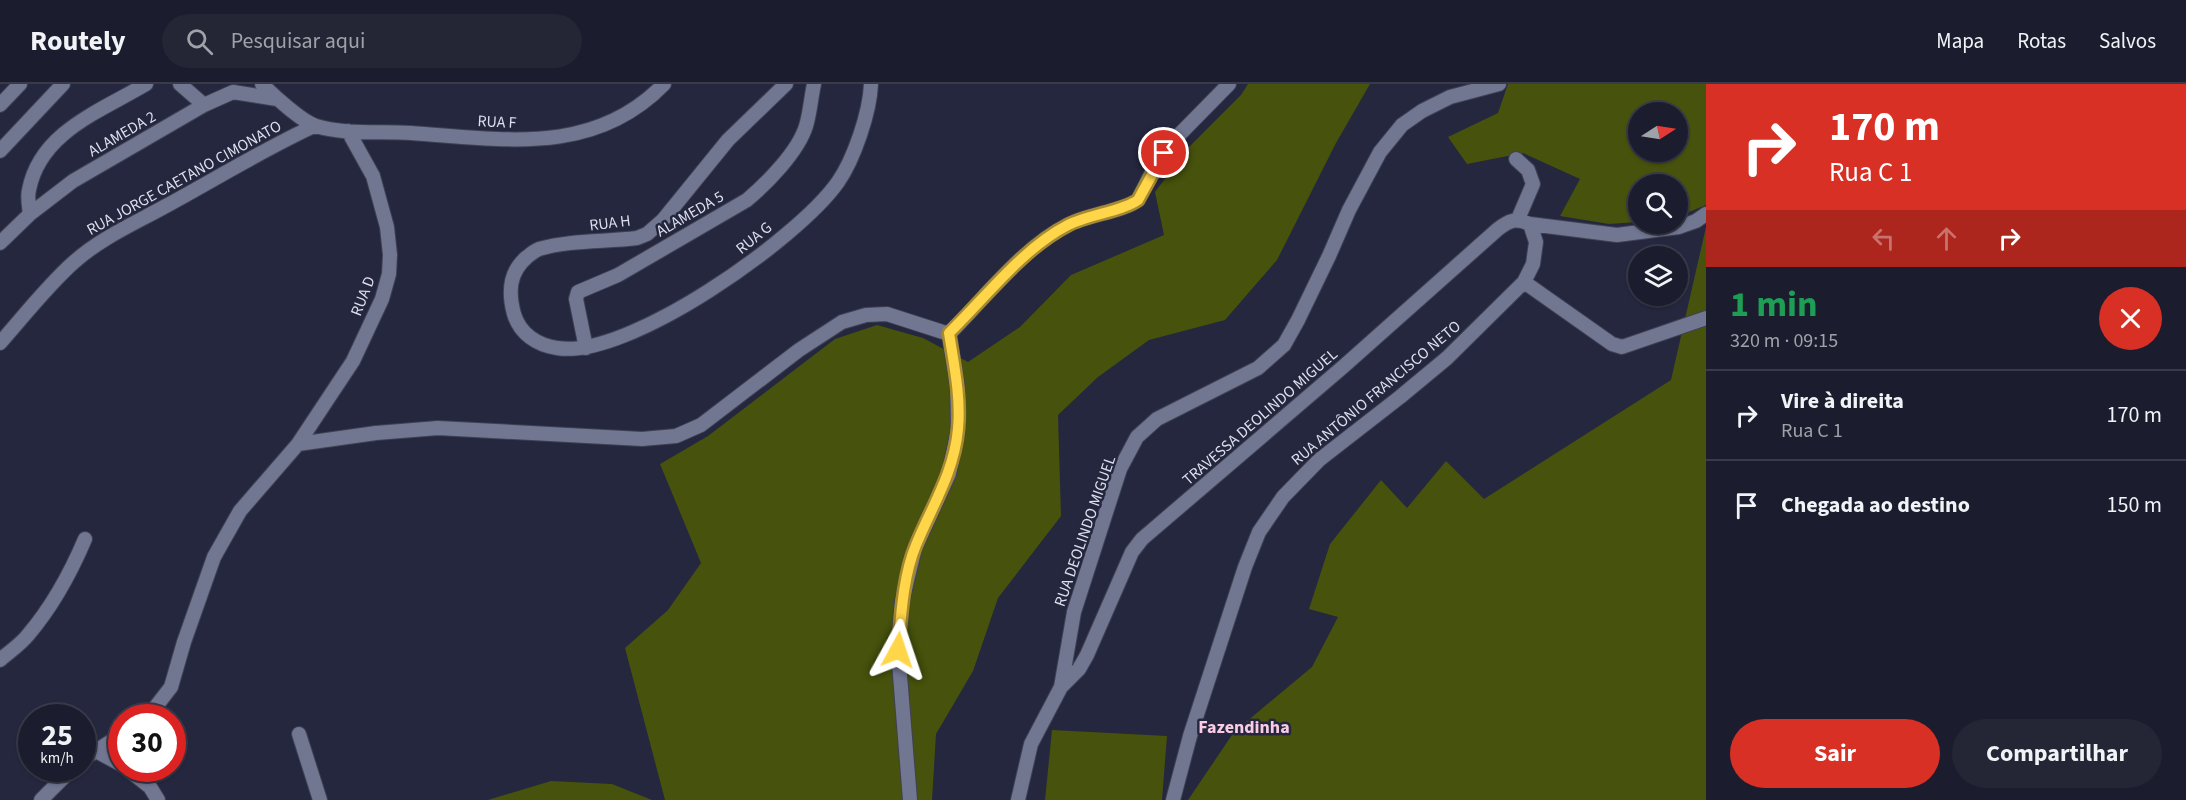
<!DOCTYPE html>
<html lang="pt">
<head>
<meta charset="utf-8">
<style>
  :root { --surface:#1b1d2e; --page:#242636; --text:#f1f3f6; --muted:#a0a2aa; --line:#393b4a; --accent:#d93025 }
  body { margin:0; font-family:"Source Sans 3",sans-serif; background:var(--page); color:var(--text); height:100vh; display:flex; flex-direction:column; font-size:22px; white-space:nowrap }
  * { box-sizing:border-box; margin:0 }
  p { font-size:20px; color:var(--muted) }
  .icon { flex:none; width:33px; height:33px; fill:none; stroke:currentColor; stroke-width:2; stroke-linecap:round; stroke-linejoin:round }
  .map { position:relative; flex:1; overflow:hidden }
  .drawer { display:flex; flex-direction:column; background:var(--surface); width:480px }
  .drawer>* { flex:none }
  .guide { background:#d93025; color:#fff; overflow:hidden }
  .needle { width:39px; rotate:78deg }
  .tools { position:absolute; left:1628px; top:18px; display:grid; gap:12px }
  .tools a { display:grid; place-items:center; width:60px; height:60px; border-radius:50%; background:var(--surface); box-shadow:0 2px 4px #0004,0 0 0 2px var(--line); font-size:30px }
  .speed { position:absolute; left:18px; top:620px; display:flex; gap:12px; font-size:30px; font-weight:700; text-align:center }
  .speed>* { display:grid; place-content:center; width:78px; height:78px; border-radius:50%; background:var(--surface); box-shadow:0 2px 4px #0004,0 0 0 2px var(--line); line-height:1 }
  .speed small { font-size:15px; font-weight:400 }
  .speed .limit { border:9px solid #d22; background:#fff; color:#111 }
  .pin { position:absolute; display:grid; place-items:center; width:51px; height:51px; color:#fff; margin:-26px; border:3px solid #fff; border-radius:50%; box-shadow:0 2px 6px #0007 }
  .me { position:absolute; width:66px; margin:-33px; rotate:5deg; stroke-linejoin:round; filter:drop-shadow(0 0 4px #0008) }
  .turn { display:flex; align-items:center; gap:21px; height:126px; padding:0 24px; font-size:27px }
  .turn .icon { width:78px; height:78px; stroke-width:2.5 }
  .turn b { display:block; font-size:42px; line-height:51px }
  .lanes { display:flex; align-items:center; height:57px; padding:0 24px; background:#0003; justify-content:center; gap:30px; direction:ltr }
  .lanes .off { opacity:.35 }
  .round { display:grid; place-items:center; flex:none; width:63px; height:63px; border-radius:32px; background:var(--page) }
  .overview { display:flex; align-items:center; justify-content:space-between; height:102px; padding:0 24px }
  h1 { font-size:36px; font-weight:700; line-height:45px; color:#1e9e55 }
  .cta { display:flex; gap:12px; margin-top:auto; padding:12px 24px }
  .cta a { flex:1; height:69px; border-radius:36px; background:var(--accent); color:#fff; font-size:24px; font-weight:700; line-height:69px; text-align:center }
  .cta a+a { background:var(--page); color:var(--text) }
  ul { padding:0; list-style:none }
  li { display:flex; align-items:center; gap:18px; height:90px; padding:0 24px; border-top:2px solid var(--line) }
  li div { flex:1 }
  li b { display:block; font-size:22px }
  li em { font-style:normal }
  header { display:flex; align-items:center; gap:36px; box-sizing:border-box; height:84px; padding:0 30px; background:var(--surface); border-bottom:2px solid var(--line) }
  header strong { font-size:28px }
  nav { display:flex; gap:33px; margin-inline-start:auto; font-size:21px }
  .search { width:420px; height:54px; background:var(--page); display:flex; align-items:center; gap:15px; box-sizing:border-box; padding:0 21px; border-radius:33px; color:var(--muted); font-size:22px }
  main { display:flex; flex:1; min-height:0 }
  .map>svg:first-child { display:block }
</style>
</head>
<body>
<header>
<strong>Routely</strong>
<div class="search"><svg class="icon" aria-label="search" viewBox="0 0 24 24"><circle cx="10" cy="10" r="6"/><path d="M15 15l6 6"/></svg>Pesquisar aqui</div>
<nav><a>Mapa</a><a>Rotas</a><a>Salvos</a></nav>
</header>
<main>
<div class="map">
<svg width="1706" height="716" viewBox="0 0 1706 716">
  <rect width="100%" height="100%" fill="#24273e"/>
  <path fill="#47520c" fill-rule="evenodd" d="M1248,0H1370L1336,59L1277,176L1225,236L1149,256L1098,293L1058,331L1061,432L998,514L973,587L936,650L932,716H665L625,564L668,526L701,479L660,380L708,352L835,255L877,241L923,254L968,278L1020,243L1071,191L1164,151L1155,108L1188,64L1241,11Z
    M1508,0H1706V121L1677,133V100H1638V138L1609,140L1560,132L1580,95L1523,69L1467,80L1448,53L1498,29ZM1638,28H1677V68H1638Z
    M1706,143V716H1188L1234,648L1312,583L1338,533L1309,525L1330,460L1381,396L1407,424L1446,377L1484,415L1671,296Z
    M1052,646L1167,652L1162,716H1045Z
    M551,697L612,700L652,716H488Z"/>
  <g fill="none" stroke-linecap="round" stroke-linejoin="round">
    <g stroke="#3f4154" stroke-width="16">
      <path id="street" d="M180,0L204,21
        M262,0C273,11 301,37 316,42C346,51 380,47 411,49C502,55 593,73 664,0
        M786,0L728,56L663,136L647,150L637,154C605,158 570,156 539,165C534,167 531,170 527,173C509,188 508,208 514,230C520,250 537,261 557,264C627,276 798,155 838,98C854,75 870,28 871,0
        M0,21L20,0
        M0,67L63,0
        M1516,75L1528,86L1533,100L1518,135
        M30,130C29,122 27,113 29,106C40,48 101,27 146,0
        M0,159L30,130L73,97L204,21L233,8L277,15
        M1524,198L1612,260L1622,263L1706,234
        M949,250C986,213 1022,164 1068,141C1088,130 1121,128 1138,116L1153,86L1176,54L1229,0
        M0,259C24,232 47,202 74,178C101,154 133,140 164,123C214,96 262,66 314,42
        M586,264L576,215L578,208L618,191L747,116C767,99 798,68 806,42C810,29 811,14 814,0
        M298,360L376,349L438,344L642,355L676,352L701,341L799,266L842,238L866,231L887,230L949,250
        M0,576C9,568 20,561 28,551C51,524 71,488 85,455
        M1061,603L1079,585L1087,571L1132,468L1142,455L1344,282L1498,145C1510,136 1515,134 1530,140L1617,151L1679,143L1696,137L1706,130
        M145,633L154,625L171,603L184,558L214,473L240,427L298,360L353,277L382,215L389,190L390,171L387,143L373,92L348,47
        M299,650L320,716
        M96,667L122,681
        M82,676L122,650
        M126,684L150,703L158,716
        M41,716L73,684
        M910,716L898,566L902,518L915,464L949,390L958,345L957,300L949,250
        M1018,716L1031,660L1061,603L1074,528L1120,385L1137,353L1157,335L1258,284L1284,261L1298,236L1329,172L1349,126L1380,68L1402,41L1422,27L1450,13L1499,0
        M1173,716L1190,652L1245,483L1259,448L1283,413L1319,376L1400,313L1447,274L1524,198L1533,180L1536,158L1530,140"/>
    </g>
    <use href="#street" stroke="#717691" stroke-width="14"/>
  </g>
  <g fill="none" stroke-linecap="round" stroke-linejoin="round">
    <g stroke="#a68a30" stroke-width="15">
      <path id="route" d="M898,566C901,533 903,492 916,461C932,422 954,389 958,345C961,313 954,281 949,249C985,214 1023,164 1068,141C1087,131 1123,127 1138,116L1164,69"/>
    </g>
    <use href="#route" stroke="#ffd54a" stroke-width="10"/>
  </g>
  <g text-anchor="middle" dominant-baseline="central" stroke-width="5" stroke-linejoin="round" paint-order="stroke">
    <g font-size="16" fill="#dcdfee" stroke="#24273e">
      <text transform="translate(497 38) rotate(3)">RUA F</text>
      <text transform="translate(122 50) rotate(-30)">ALAMEDA 2</text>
      <text transform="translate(184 94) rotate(-29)">RUA JORGE CAETANO CIMONATO</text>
      <text transform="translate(690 130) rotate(-30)">ALAMEDA 5</text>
      <text transform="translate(610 139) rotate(-7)">RUA H</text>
      <text transform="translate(754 154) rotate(-39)">RUA G</text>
      <text transform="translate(363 212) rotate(-69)">RUA D</text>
      <text transform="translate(1376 309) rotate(-40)">RUA ANTÔNIO FRANCISCO NETO</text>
      <text transform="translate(1260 333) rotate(-41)">TRAVESSA DEOLINDO MIGUEL</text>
      <text transform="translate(1085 447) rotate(-71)">RUA DEOLINDO MIGUEL</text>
    </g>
    <g font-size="18" font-weight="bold" fill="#f9cce4" stroke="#24273e">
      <text x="1244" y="643">Fazendinha</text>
    </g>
  </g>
</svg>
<div class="tools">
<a><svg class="needle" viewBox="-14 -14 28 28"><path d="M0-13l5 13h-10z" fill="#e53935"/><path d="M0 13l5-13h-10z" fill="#a0a2aa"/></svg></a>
<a><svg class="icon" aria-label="search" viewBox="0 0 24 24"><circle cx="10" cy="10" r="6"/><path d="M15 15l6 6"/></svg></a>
<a><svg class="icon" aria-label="layers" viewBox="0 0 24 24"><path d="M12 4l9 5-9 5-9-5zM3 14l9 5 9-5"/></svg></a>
</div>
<div class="speed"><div>25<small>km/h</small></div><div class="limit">30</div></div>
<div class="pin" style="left:1164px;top:69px;background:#d93025"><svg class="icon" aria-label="arrive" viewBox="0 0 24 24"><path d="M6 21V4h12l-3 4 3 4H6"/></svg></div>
<svg class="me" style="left:898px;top:566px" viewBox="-20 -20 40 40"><path d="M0-17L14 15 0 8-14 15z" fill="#ffd54a" stroke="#fff" stroke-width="4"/></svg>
</div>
<section class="drawer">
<div class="guide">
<div class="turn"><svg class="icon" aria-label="right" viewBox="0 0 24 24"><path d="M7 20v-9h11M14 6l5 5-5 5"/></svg><div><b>170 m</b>Rua C 1</div></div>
<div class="lanes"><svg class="icon off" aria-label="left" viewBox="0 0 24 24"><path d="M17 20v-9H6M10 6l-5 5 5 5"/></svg><svg class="icon off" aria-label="ahead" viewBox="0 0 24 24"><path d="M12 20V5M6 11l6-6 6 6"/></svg><svg class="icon" aria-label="right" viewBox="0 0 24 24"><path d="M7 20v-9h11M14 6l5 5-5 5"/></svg></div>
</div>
<div class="overview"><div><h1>1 min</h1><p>320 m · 09:15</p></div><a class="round" style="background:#d93025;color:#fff"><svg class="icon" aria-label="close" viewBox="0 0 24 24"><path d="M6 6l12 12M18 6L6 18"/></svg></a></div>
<ul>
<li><svg class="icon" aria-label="right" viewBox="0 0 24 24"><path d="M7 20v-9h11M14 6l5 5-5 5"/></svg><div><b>Vire à direita</b><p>Rua C 1</p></div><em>170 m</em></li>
<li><svg class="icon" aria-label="arrive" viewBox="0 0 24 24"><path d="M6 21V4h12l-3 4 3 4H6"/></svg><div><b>Chegada ao destino</b></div><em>150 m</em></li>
</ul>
<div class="cta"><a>Sair</a><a>Compartilhar</a></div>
</section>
</main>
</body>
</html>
